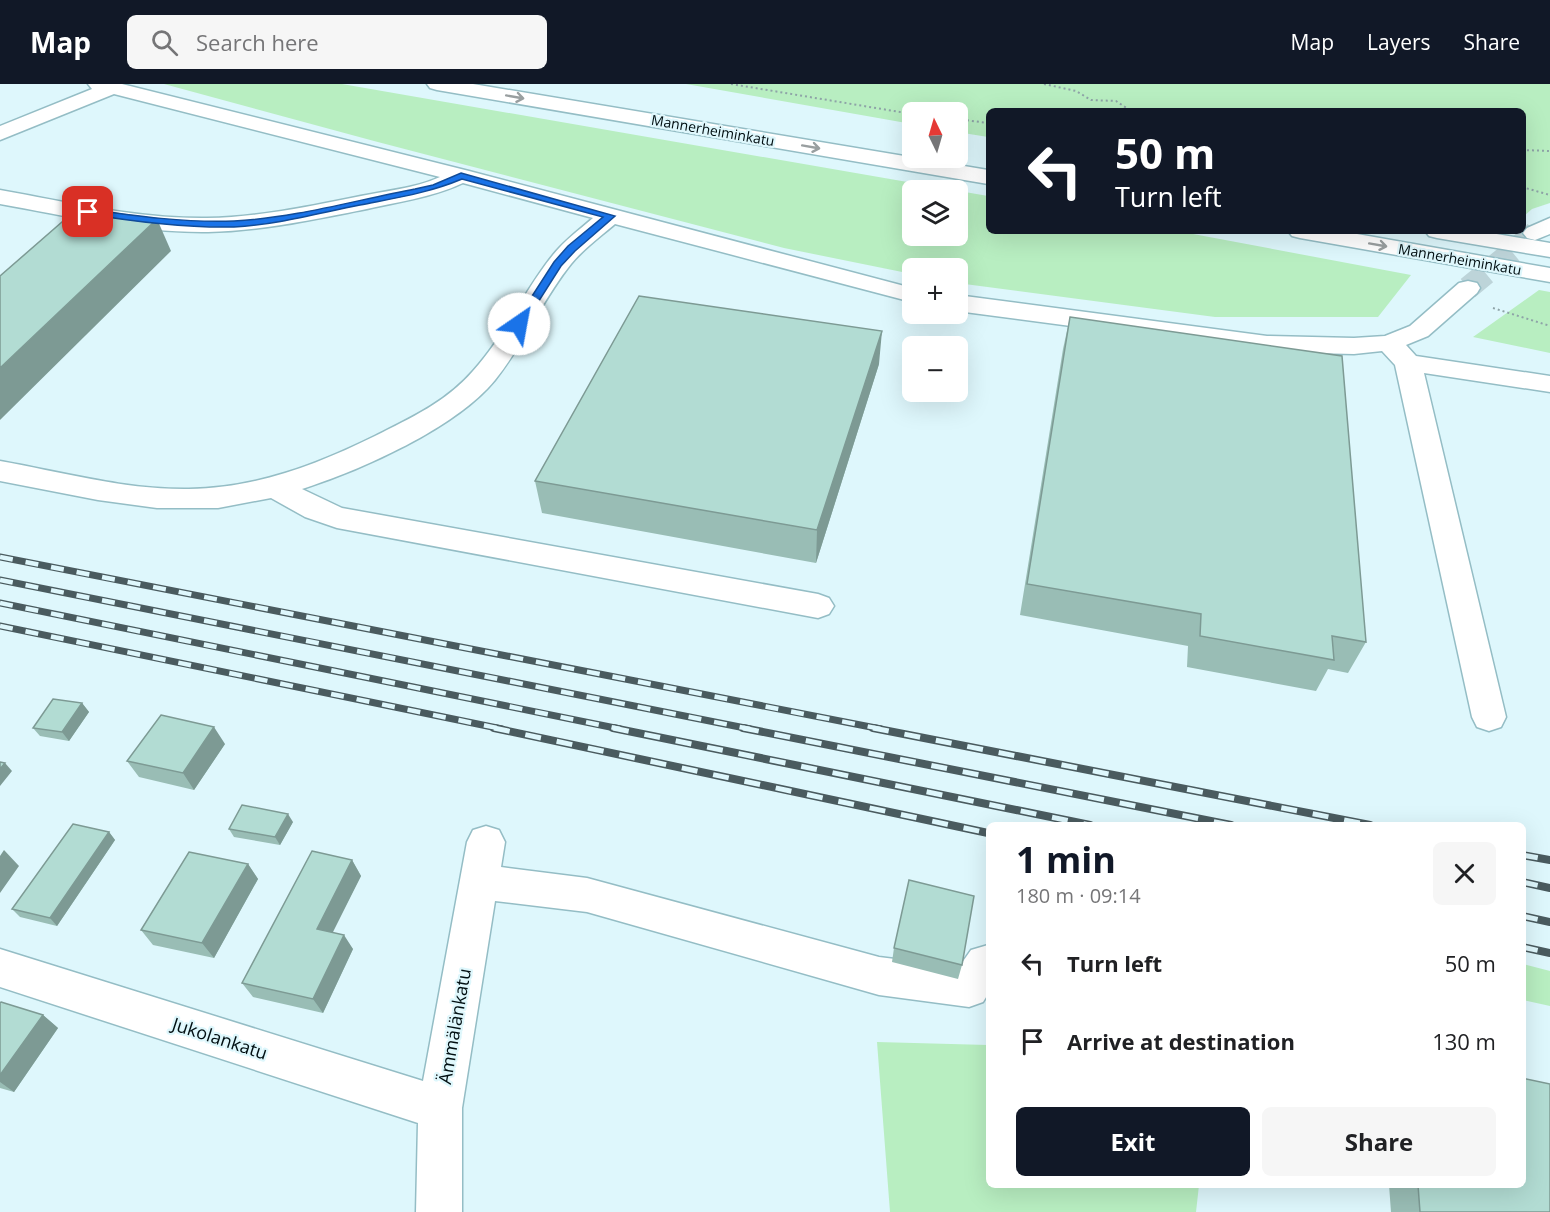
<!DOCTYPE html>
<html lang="en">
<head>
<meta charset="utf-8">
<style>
  :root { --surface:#fff; --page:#f6f6f6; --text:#202124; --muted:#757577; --accent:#111827 }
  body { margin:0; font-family:"Open Sans",sans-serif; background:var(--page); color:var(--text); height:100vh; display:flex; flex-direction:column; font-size:22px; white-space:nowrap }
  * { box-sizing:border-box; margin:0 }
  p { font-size:20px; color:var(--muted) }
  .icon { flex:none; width:33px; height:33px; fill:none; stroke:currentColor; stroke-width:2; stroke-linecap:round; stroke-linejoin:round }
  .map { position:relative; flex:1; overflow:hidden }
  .details { position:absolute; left:986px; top:738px; width:540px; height:366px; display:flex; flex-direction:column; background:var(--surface); border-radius:9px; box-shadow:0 6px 24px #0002 }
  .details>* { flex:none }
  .hud { position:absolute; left:986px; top:24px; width:540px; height:126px; border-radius:9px; box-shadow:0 6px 24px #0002; background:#111827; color:#fff; overflow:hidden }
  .needle { width:39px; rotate:355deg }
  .fabs { position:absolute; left:902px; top:18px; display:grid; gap:12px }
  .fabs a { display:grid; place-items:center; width:66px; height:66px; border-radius:9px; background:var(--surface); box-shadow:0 6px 24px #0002; font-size:30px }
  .pin { position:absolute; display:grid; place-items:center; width:51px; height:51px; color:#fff; margin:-26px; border-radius:12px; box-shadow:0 3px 9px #0006 }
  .me { position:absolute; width:66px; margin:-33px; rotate:33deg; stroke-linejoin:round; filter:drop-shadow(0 0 4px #0008) }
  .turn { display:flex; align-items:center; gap:21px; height:126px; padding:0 30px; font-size:27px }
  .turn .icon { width:78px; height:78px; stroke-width:2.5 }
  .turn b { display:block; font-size:42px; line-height:51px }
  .round { display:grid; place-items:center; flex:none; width:63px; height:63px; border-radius:9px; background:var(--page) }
  .overview { display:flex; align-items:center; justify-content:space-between; height:102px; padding:0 30px }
  h1 { font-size:36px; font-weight:700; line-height:45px; color:var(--accent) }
  .cta { display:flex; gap:12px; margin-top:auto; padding:12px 30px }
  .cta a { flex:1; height:69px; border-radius:9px; background:var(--accent); color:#fff; font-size:24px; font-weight:700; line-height:69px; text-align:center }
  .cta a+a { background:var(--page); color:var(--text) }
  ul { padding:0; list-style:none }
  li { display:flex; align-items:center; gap:18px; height:78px; padding:0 30px }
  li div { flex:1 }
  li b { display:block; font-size:22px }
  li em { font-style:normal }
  header { display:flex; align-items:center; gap:36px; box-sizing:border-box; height:84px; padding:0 30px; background:var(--accent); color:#fff }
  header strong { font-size:28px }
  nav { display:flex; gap:33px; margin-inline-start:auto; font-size:21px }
  .search { width:420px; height:54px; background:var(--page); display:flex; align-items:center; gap:15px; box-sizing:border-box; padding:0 21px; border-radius:9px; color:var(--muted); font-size:22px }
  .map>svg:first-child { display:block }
</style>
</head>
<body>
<header>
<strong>Map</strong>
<div class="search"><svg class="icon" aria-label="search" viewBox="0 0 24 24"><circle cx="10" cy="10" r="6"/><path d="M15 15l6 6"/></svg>Search here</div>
<nav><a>Map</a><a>Layers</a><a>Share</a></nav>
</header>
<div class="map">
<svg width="1550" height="1128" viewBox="0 0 1550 1128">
  <rect width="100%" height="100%" fill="#def7fc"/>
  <path fill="#b8eec1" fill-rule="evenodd" d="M164,0H342L988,112V147H1177L1411,191L1378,233H1215L957,199V184H912V190L784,164L374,57ZM912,106H957V152H912Z
    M686,0H1550V119L1532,125L1523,133L1522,27H988V53L957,48V28H912V40Z
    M1539,206L1550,208V269L1473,253Z
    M1523,880L1550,887V922L1523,916Z
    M877,958L988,961V1101H1199L1196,1128H890Z"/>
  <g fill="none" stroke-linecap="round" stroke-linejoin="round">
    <path stroke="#bdd4d9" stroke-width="23" stroke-dasharray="23 11" stroke-linecap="butt" d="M1468,204L1535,149"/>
    <g stroke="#94bdc5" stroke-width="3">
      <path id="minor" d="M88,0H122L469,87L912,204V218L615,140C600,153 583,165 571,180C542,216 524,260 495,296C456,344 361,386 302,405L342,424L818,510L829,514L834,522L829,530L818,534L337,444L305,433L271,414L218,424H157L98,416L0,397V377C62,388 125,406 189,405C256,404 316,381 375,352C411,334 446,318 473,287C505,252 523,208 553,171C564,157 579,146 593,134L463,99C431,114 396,118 362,126C311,136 260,147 208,148C138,149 68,132 0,120V106C68,118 138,135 207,134C257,133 307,123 356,113C383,107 414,105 440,93L114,10L0,56V42L92,5Z
        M1550,134V150L1535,156L1527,154L1523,149L1527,144Z
        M1468,197L1477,199L1480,204L1477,209L1428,252L1406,261L1416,272L1550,292V308L1424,289L1506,633L1501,643L1489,647L1477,643L1472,633L1395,281L1382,267L1354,270L1267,268L957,227V211L1267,252L1354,254L1385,252L1410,242L1459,199Z
        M486,742L499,746L505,758L501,783L587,794L879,873L959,883L971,866L988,861V910L983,918L969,923L879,911L587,828L495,817L462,1024V1128H416L418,1039L0,903V865L423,997L467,758L473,746Z"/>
    </g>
    <g stroke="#94bdc5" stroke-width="3">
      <path id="major" d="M427,0H473L988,86V100L437,6L430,4Z
        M1288,147H1340L1550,184V198L1300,154L1292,152Z
        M1425,147H1479L1550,159V173L1437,154L1429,152Z"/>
    </g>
    <path stroke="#8ea3a7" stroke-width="2" stroke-dasharray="2 3" stroke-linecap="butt" d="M731,0L912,30
      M1044,0L1076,7L1091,16L1116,17L1131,27
      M957,35L988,39
      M1522,66L1550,67
      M1522,103L1550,111
      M1493,224L1550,242"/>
    <use href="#minor" fill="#fff" fill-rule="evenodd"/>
    <use href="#major" fill="#fff" fill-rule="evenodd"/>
    <g stroke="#4a5b5f" stroke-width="7">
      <path id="rail-far1" d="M0,473L881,645
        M0,496L750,645
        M0,519L620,645
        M0,542L502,645"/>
    </g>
    <g stroke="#4a5b5f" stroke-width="8">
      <path id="rail" d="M494,644L988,749
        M613,644L1090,741
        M743,644L1231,741
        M873,644L1370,741
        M1522,771L1550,776
        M1522,798L1550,804
        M1522,832L1550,838
        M1522,863L1550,869"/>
    </g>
    <use href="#rail-far1" stroke="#def7fc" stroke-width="4.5" stroke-dasharray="13" stroke-linecap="butt"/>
    <use href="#rail" stroke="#def7fc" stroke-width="5" stroke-dasharray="16" stroke-linecap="butt"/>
  </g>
  <path fill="#99bdb5" d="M1070,233L1366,558L1348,589L1328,585L1316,607L1187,583L1188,562L1020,531L1063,265Z
    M879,280L816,479L542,429L535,397Z
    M82,619L89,628L69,657L40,652L33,644Z
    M225,660L194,706L139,693L127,677Z
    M293,738L280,761L234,753L229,745Z
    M109,748L115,756L57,842L20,833L12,825Z
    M352,776L361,792L332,848L353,865L323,929L253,913L242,899Z
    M248,780L258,795L214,874L153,861L141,846Z
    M894,864L962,881L958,895L892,878Z
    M0,919L43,931L58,944L14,1008L0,1004Z
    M1389,1101H1522L1550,1128H1391Z"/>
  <path fill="#7d9a94" d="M157,135L171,167L0,336V284Z
    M882,247L879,280L816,479L817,446Z
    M82,619L89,628L69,657L62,648Z
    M214,643L225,660L194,706L183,689Z
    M5,679L12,687L0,702V685Z
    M288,730L293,738L280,761L275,753Z
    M109,748L115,756L57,842L50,834Z
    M4,766L19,782L0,809V772Z
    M352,776L361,792L327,860L317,845Z
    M248,780L258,795L214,874L202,859Z
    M344,851L353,865L323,929L313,915Z
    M43,931L58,944L14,1008L0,998V991Z"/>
  <path fill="#b2dcd3" stroke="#7d9a94" stroke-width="1.5" d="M78,124L157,135L0,284V192Z
    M639,212L882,247L817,446L535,397Z
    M1070,233L1342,272L1366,558L1332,552L1334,576L1200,552L1201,530L1027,500Z
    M53,615L82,619L62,648L33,644Z
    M161,631L214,643L183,689L127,677Z
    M0,678L5,679L0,685Z
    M242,721L288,730L275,753L229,745Z
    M73,740L109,748L50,834L12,825Z
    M312,767L352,776L317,845L344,851L313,915L242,899Z
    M189,768L248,780L202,859L141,846Z
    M909,796L974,812L962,881L894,864Z
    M1,918L43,931L0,991V919Z
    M1522,994L1550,1000V1128H1420L1418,1101H1522Z"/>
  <defs><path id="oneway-shaft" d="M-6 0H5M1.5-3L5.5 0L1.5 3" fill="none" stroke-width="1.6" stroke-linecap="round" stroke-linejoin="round" transform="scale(1.5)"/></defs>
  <g stroke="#999fa0">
    <use href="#oneway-shaft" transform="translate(515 13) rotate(10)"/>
    <use href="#oneway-shaft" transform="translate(811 63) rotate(10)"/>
    <use href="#oneway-shaft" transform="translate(1378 161) rotate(10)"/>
  </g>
  <path fill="#1a73e8" stroke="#114b97" stroke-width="1.5" d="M461,89L615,132L575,167L561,182L523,242H515L514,240L554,178L568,162L603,133L462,95C429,109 395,114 360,121C319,129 276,141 234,143C186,144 136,138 88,130L84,128L88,125C135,132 187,139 234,137C295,134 356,116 415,105L433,101Z"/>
  <g text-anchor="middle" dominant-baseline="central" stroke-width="4.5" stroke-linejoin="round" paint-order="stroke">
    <g font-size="14" fill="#010e11" stroke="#def7fc">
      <text transform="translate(713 46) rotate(10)">Mannerheiminkatu</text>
      <text transform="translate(1460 175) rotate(10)">Mannerheiminkatu</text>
    </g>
    <g font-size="18" fill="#010e11" stroke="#def7fc">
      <text transform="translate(454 942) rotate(-80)">Ämmälänkatu</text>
      <text transform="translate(220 954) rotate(18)">Jukolankatu</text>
    </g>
  </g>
</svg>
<div class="fabs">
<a><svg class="needle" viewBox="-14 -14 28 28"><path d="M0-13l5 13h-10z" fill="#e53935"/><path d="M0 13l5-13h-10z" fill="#757577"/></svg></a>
<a><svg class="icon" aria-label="layers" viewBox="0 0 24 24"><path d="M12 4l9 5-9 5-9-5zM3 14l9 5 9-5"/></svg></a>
<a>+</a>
<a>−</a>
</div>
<div class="pin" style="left:88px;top:128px;background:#d93025"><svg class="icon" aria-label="arrive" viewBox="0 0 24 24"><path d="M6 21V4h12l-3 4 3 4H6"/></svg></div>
<svg class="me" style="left:519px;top:240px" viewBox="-20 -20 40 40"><circle r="19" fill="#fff"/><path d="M0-13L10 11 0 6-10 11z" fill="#1a73e8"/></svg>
<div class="hud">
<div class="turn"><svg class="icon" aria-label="left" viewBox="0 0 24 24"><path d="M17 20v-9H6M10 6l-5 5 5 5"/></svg><div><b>50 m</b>Turn left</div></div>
</div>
<section class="details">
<div class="overview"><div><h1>1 min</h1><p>180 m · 09:14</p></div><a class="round"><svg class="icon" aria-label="close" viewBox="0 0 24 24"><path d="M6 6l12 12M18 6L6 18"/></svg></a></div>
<ul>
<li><svg class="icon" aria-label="left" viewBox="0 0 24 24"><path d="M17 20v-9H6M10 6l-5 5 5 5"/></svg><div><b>Turn left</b></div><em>50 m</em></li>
<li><svg class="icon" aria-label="arrive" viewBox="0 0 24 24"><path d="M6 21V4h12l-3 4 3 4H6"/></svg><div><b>Arrive at destination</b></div><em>130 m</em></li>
</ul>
<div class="cta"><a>Exit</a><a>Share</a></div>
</section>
</div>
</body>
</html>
